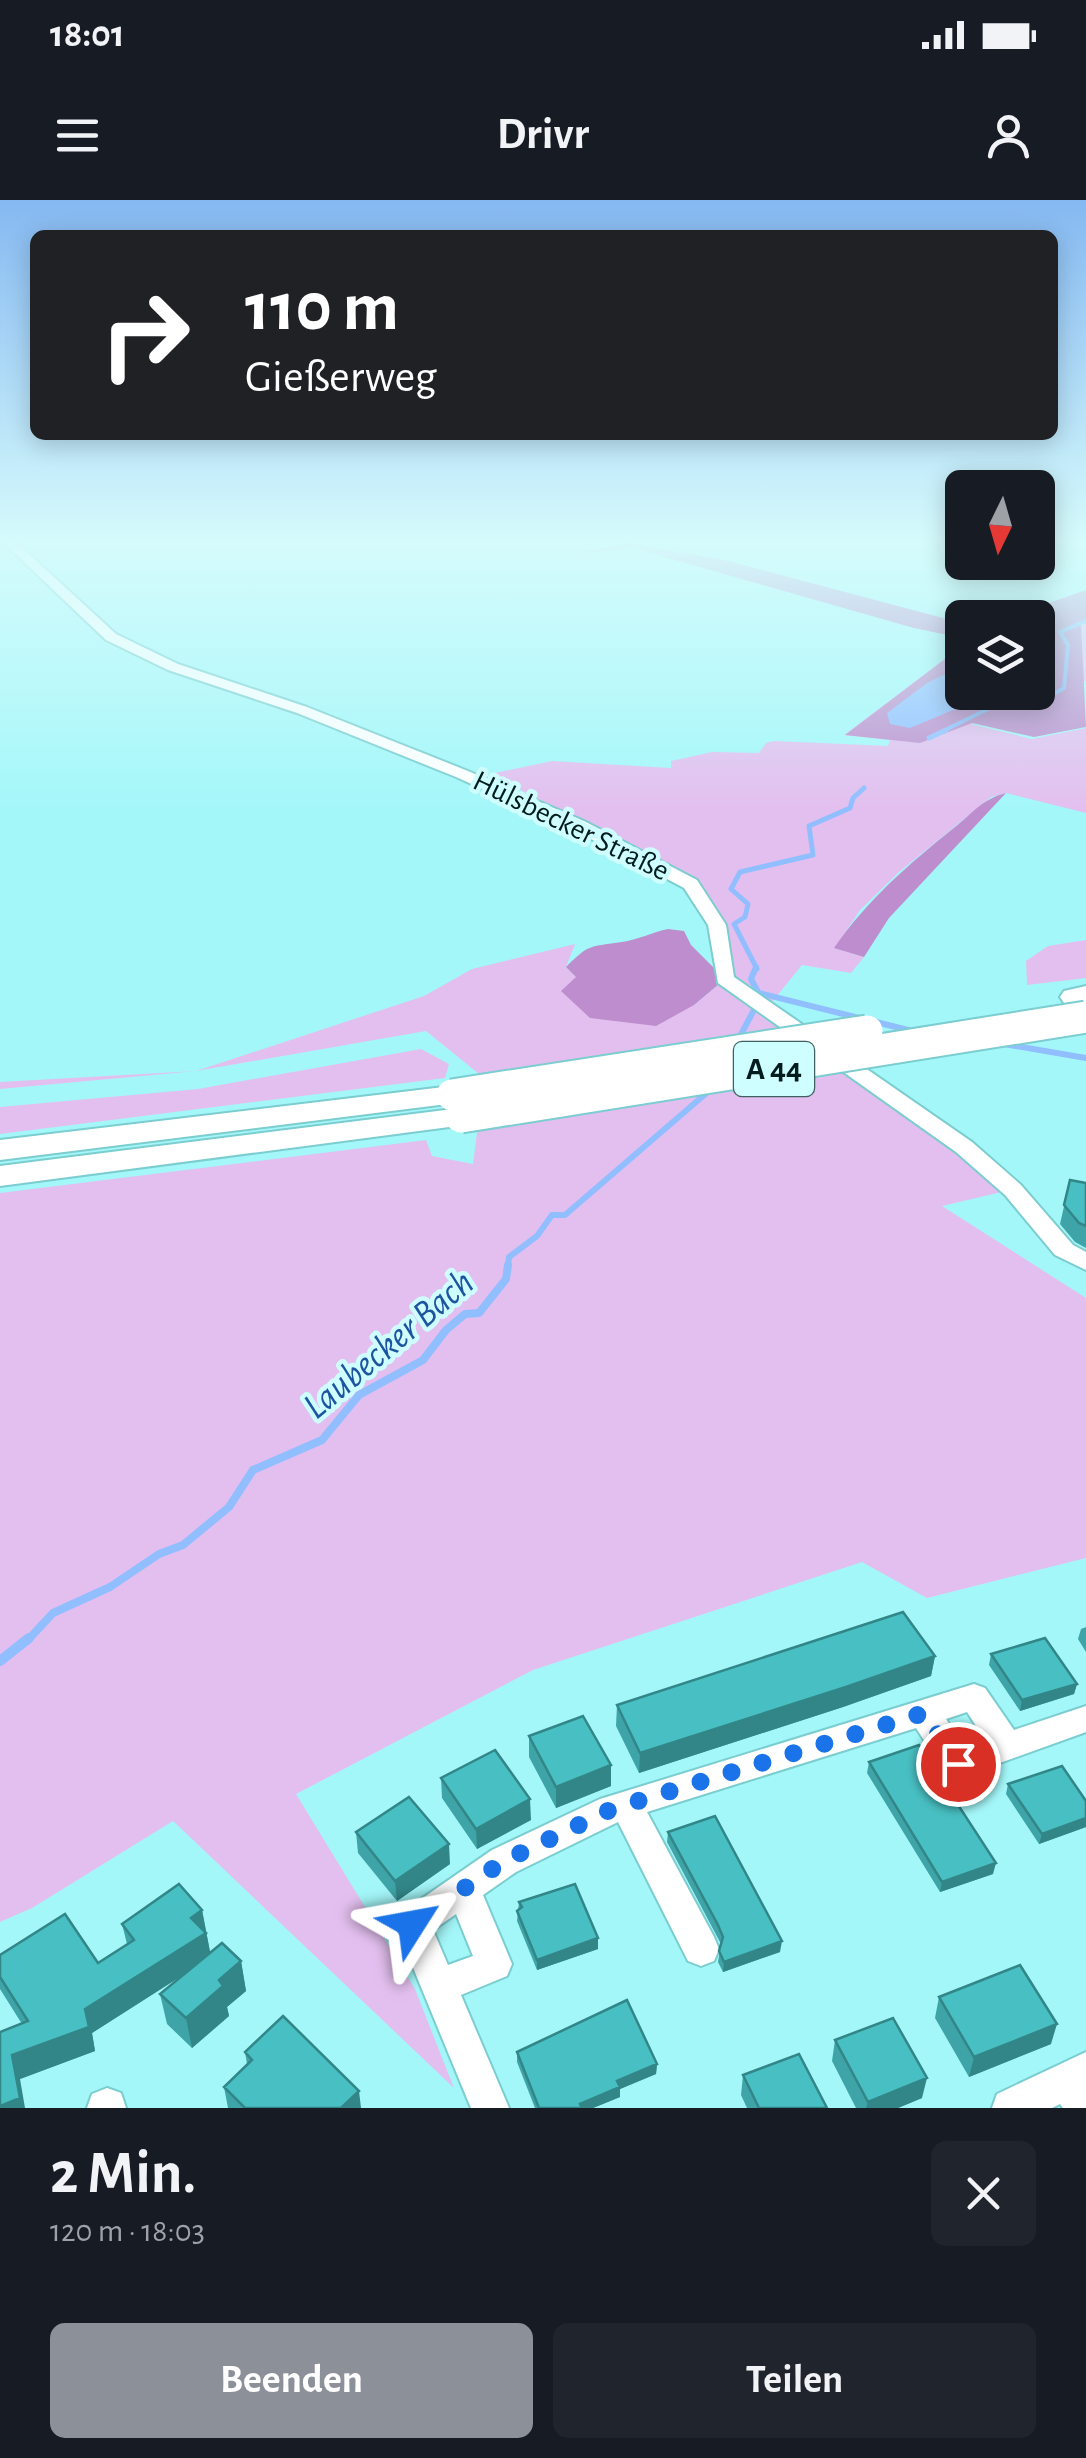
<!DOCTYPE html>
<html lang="de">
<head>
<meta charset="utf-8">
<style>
  :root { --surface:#171b24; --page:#20242c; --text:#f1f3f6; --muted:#9ea1a6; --accent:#8c9099 }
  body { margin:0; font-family:"Alegreya Sans",sans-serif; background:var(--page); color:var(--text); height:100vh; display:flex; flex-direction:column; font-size:38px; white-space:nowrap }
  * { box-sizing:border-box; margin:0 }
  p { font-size:32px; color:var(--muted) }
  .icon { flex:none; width:55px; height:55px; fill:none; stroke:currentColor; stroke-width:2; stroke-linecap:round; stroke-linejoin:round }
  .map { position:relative; height:1908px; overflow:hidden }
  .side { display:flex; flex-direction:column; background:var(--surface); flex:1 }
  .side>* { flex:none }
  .banner { position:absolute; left:30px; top:30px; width:1028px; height:210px; border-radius:15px; box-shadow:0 5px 25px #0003; background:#202124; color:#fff; overflow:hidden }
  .needle { width:65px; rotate:185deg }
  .controls { position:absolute; left:945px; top:270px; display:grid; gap:20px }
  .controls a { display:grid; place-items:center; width:110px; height:110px; border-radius:15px; background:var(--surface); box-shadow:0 5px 25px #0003; font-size:50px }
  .pin { position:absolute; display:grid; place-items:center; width:85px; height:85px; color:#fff; margin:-42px; border:5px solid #fff; border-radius:50%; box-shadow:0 2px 10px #0007 }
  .me { position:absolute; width:110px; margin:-55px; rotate:56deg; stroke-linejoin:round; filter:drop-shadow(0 0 8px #0008) }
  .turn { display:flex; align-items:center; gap:35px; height:210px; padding:0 50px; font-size:45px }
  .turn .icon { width:130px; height:130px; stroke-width:2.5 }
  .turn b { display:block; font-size:70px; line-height:85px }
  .round { display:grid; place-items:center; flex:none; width:105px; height:105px; border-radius:15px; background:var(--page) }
  .overview { display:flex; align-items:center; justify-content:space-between; height:170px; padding:0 50px }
  h1 { font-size:60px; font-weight:700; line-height:75px }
  .action { display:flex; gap:20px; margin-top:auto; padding:20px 50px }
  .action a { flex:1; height:115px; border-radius:15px; background:var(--accent); color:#fff; font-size:40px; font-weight:700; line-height:115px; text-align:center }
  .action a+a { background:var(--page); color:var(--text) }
  .status { display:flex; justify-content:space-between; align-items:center; height:70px; padding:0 50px; background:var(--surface); direction:ltr }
  .status svg { height:28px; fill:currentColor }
  header { display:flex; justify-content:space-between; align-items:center; height:130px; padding:0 50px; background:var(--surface); font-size:45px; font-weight:700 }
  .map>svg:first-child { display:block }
</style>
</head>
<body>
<div class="status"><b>18:01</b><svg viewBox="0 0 49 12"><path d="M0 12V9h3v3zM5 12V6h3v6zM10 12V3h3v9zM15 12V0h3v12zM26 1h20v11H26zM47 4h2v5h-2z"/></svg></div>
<header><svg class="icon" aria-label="menu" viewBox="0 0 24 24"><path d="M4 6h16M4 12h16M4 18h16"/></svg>Drivr<svg class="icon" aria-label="person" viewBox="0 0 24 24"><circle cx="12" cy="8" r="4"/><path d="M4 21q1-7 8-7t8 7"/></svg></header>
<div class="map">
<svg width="1086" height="1908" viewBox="0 0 1086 1908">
  <rect width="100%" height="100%" fill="#a4f7f9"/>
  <path fill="#e3bfef" d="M1086,412V481L971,524L1032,539L1086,528V613L1006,593L991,597L899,672L860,710L835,748L864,757L851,773L802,765L772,802L734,777L724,723L694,680L490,574L552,561L671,568V561L712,552L759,553L766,543L774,541L888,546L890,540L844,535L962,446V492H1038Z
    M1086,740V778L1027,785L1026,761L1048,746Z
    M575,744L566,767L576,777L694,805L725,779L963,950L1006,991L942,1006L1086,1098V1358L927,1398L862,1362L533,1470L296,1594L415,1789L454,1888L173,1621L32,1708L0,1722V993L426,940L432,956L473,964L484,878L426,831L196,871L0,889V882L196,871L424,796L472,769Z
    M421,849L449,864L445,878L0,934V907L198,889Z"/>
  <path fill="#bd8dcd" d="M630,343L728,361L962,423V438L914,428L633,348L574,354Z
    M1086,390V422L1081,424L1086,527L1034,537L972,523L920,543L845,535L962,446V492H1038V418L1009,417Z
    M1006,593L889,718L864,757L834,748C868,699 909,664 955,627C973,613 982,599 1006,593Z
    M668,729L684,731L691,745L725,779L694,805L656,826L590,818L561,791L576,777L566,767C590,743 590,747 622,742C637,740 653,732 668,729Z"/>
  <path fill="#91beff" d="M962,466V492L994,493L910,528L890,524L887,513L927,483Z"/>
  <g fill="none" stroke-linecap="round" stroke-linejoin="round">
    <path stroke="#91beff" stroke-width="4" d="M941,532L996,505L1043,500L1064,488L1068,445L1060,432L1086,421"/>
    <path stroke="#91beff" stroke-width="5" d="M929,538L946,530
      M757,769L734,724L745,717L748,704L731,689L740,672L813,655L809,626L850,608L853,598L864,588"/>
    <path stroke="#91beff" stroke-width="6" d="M756,767L751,779L759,794
      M759,793L859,818
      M876,822L912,831
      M738,840L755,808
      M1004,844L1086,858
      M508,1067L509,1057L537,1036L552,1015H565L710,890"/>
    <path stroke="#91beff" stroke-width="8" d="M27,1441L53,1413L110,1387L159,1354L183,1345L229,1307L253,1270L322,1240L359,1195L423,1160L446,1130L465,1114L479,1113L506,1079L508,1065"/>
    <path stroke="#91beff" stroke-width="10" d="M0,1461L29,1438"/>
    <g stroke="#7bcdcf" stroke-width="4">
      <path id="minor" d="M3,342H16L116,434L178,464L307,507L468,571L584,621L697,680L726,725L734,777L972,942L1021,985L1073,1045L1086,1052V1070L1055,1055L1005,995L956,952L718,783L708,725L684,688L572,629L456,577L297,513L168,470L106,440Z
        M974,1484L985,1488L1014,1530L1086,1506V1532L958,1578L946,1574L916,1528L647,1612L714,1737L719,1749L714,1761L701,1766L688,1761L618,1622L516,1672L483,1695L512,1764L507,1776L461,1795L509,1908H471L395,1724L401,1713L492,1650L600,1599ZM967,1512L985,1540L965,1547L946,1519ZM456,1714L473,1756L448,1765L433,1730Z
        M1086,1852V1908H1063L1060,1904L1052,1908H992L997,1894Z
        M107,1888L121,1893L126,1908H87L92,1894Z"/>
    </g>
    <g stroke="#7bcdcf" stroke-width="4">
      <path id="highway" d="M1086,786V804L1064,803L1060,797L1064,791Z
        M452,886L463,888L468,895L463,902L0,960V940Z
        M461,908L472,910L477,917L472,924L0,986V966Z"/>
    </g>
    <use href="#minor" fill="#fff" fill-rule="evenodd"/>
    <use href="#highway" fill="#fff" fill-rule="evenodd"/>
    <g stroke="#7bcdcf" stroke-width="35" stroke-linecap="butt">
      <path id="highway-bridge" d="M452,895L867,831
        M461,917L1086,817"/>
    </g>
    <use href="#highway-bridge" stroke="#fff" stroke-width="31"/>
  </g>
  <path fill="#3ea4a7" d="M1070,980L1086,983V1048L1075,1042L1060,1024Z
    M1086,1427V1452L1078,1439L1081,1429Z
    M991,1454L1077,1484L1074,1494L1020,1511L989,1465Z
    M935,1456L931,1476L843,1507L639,1573L616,1526L617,1505Z
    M529,1536L611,1565V1586L556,1608L529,1557Z
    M869,1562L993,1674L940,1692L867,1573Z
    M441,1578L531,1620L477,1649L442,1598Z
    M1008,1584L1086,1601V1627L1039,1644L1006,1594Z
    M356,1632L450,1664L397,1701L358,1653Z
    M668,1632L780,1752L723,1772L718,1762L721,1744L667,1642Z
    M519,1702L598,1738V1749L537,1770L517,1721Z
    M202,1710L210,1752L241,1761L246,1791L227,1807L229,1816L192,1848L167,1824L160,1794L183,1775L92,1833L95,1851L20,1879L0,1908L22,1824L0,1789V1755L98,1763L127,1744L122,1724Z
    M939,1797L1051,1844L969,1877L935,1818Z
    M835,1840L922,1898L898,1908H856L832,1861Z
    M245,1852L361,1908H228L224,1887L247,1864Z
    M517,1852L657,1864L656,1874L620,1889V1897L593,1908H535L517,1862Z
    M743,1875L827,1908H747L741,1895Z"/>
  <path fill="#328688" d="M935,1456L931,1476L843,1507L639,1573L640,1553Z
    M1077,1484L1074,1494L1020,1511L1022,1500Z
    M611,1565V1586L556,1608V1587Z
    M530,1599L531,1620L477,1649L476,1629Z
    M1086,1618V1627L1039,1644L1042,1634Z
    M449,1644L450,1664L397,1701L395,1681Z
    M996,1663L993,1674L940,1692L942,1682Z
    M202,1710L211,1757L92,1833L95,1851L20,1879L25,1908H0L12,1855L85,1809Z
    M598,1738V1749L537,1770V1760Z
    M782,1741L780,1752L723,1772L724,1762Z
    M241,1761L246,1791L227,1807L229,1816L192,1848L186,1818L219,1780Z
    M1057,1824L1051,1844L969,1877L974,1857Z
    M657,1864L656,1874L620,1889V1897L593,1908H580V1904L617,1881Z
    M927,1878L922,1898L898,1908H866L868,1902Z
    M359,1891L361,1908H341Z"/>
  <path fill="#48bfc2" stroke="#328688" stroke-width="2.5" d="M1070,980L1086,983V1026L1079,1023L1064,1005Z
    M903,1412L935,1456L846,1487L640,1553L617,1505Z
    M1045,1438L1077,1484L1022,1500L991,1454Z
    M583,1516L611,1565L556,1587L529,1536Z
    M919,1545L996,1663L942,1682L869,1562Z
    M495,1550L530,1599L476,1629L441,1578Z
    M1062,1566L1086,1601V1618L1042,1634L1008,1584Z
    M409,1597L449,1644L395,1681L356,1632Z
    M715,1616L782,1741L724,1762L719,1751L723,1737L718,1725L668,1632Z
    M179,1684L202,1710L191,1718L206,1733L85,1809L89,1827L12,1855L20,1898L0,1906V1832L28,1821L0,1777V1755L65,1714L98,1763L134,1740L122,1724Z
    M575,1684L598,1738L537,1760L517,1711L522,1707L519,1702Z
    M222,1743L241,1761L219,1780L223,1786L186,1818L160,1794Z
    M1020,1765L1057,1824L974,1857L939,1797Z
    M627,1800L657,1864L617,1881L620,1887L580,1904L582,1908H539L517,1852Z
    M283,1816L359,1891L341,1908H245L224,1887L252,1860L245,1852Z
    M893,1818L927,1878L868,1902L835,1840Z
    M799,1854L827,1908H759L743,1875Z"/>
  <linearGradient id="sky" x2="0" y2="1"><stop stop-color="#85b8f1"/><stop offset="0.56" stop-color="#d6fbfc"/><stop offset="1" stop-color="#d6fbfc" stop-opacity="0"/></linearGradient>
  <rect width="1086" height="609" fill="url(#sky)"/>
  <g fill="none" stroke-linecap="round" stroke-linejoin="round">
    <path stroke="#1a73e8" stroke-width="18" stroke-dasharray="0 32.4" d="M412,1724L504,1661L612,1609L924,1513L958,1564"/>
  </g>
  <g text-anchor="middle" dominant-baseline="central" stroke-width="9" stroke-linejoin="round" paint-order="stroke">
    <g font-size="30" fill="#021b1c" stroke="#cefeff">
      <text transform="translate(571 626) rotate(26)">Hülsbecker Straße</text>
    </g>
    <rect fill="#cefeff" stroke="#3f5f60" stroke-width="2.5" x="734" y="842" width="80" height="54" rx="8"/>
    <g font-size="32" font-weight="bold" fill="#021b1c">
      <text x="774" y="869">A 44</text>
    </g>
    <g font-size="38" font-style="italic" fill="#1d549f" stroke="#cefeff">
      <text transform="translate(389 1145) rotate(-40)">Laubecker Bach</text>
    </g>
  </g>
</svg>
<div class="controls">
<a><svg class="needle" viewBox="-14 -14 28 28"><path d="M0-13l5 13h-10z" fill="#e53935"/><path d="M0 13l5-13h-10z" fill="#9ea1a6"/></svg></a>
<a><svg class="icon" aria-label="layers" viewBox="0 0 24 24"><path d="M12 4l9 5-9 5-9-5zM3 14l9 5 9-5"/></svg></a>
</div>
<div class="pin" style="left:958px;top:1564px;background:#d93025"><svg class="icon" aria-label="arrive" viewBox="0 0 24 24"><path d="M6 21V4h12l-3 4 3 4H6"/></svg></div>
<svg class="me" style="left:412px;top:1724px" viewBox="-20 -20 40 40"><path d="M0-17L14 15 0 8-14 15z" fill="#1a73e8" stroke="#fff" stroke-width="4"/></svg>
<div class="banner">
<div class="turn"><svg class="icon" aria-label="right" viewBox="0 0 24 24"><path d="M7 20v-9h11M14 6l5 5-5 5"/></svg><div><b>110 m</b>Gießerweg</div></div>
</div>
</div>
<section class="side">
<div class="overview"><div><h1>2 Min.</h1><p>120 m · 18:03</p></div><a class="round"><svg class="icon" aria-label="close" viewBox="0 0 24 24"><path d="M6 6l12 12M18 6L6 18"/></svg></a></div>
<div class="action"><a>Beenden</a><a>Teilen</a></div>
</section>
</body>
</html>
